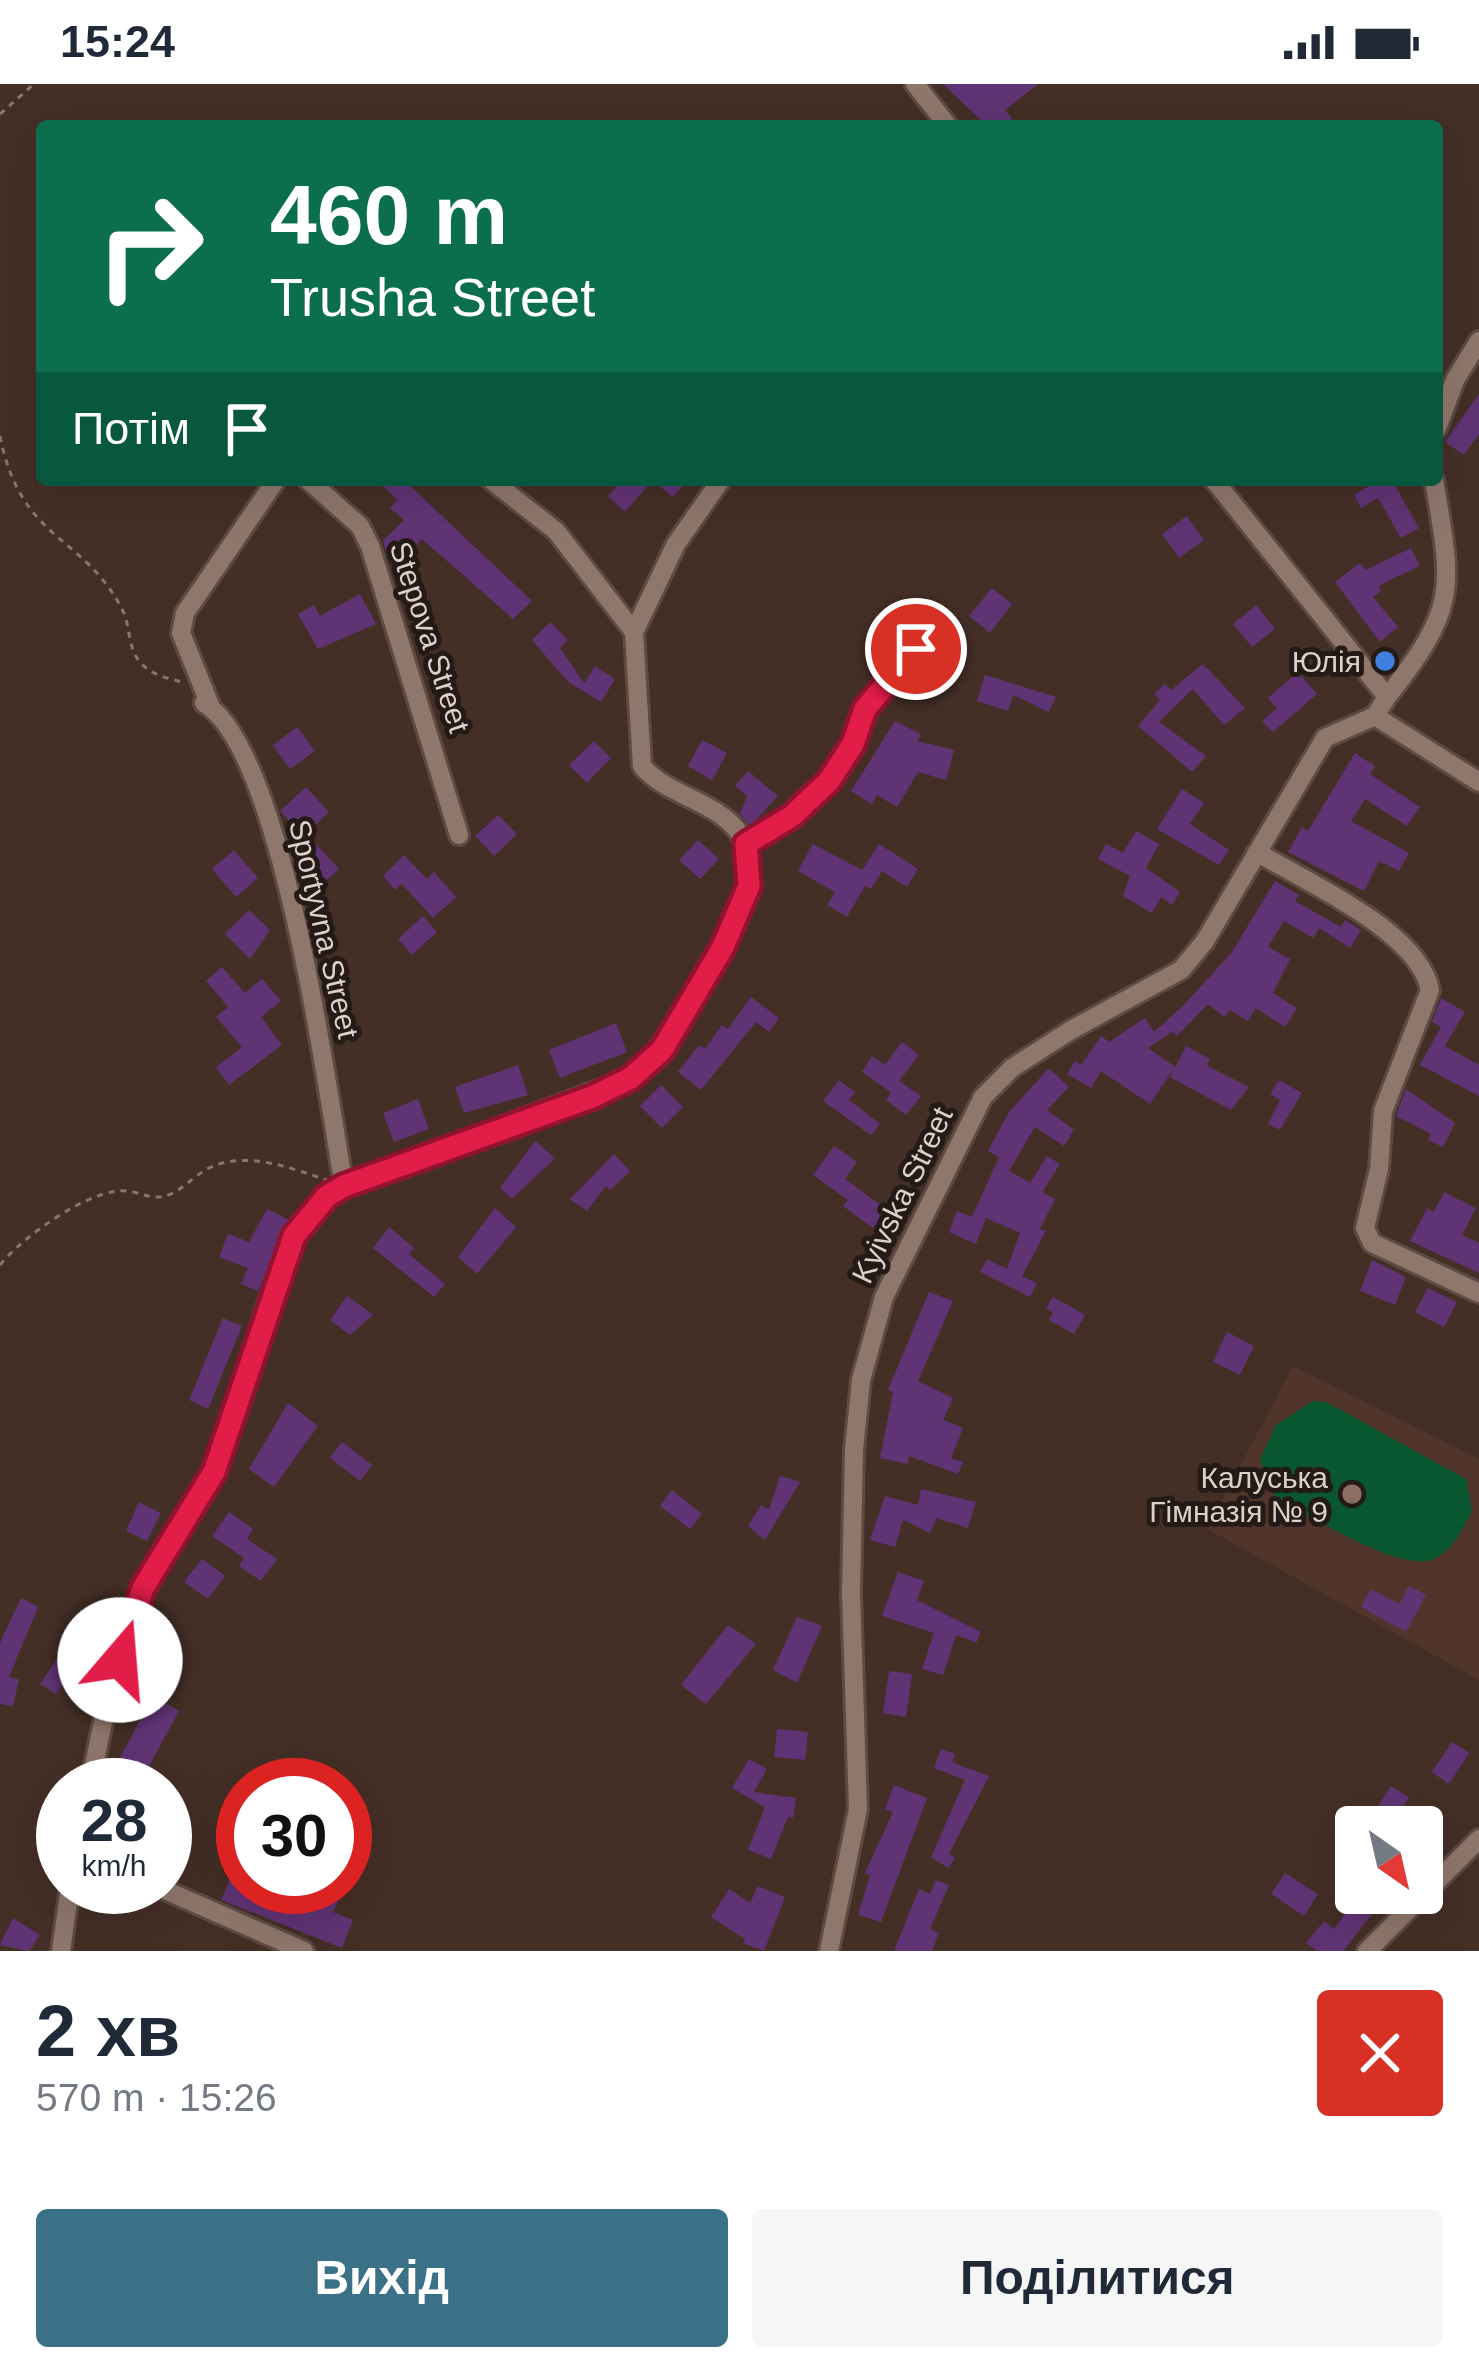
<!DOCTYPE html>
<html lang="uk">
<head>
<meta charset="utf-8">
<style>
  :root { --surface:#fff; --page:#f6f6f7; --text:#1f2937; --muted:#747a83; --accent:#3a7186 }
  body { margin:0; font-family:Helvetica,sans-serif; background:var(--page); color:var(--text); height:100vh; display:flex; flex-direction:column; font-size:45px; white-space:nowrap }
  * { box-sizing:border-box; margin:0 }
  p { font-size:39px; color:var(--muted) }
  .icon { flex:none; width:66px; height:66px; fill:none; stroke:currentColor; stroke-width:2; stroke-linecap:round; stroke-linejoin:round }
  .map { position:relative; height:1867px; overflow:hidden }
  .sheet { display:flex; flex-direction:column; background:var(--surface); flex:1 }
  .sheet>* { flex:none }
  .top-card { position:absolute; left:36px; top:36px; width:1407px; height:366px; border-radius:12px; box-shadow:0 12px 48px #0002; background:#0b6e4f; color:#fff; overflow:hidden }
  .needle { width:78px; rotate:146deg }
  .fabs { position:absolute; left:1335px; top:1722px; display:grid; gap:24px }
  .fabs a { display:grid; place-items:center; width:108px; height:108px; border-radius:12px; background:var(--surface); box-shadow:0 12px 48px #0002; font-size:60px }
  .speed { position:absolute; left:36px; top:1674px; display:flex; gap:24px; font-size:60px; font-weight:700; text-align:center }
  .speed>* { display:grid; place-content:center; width:156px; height:156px; border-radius:50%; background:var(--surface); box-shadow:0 12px 48px #0002; line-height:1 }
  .speed small { font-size:30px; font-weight:400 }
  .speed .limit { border:18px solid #d22; background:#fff; color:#111 }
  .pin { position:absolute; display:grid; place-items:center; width:102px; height:102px; color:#fff; margin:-51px; border:6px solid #fff; border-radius:50%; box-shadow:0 3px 12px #0007 }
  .me { position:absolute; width:132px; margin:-66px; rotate:18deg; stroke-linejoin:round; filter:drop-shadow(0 0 9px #0008) }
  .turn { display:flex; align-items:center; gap:42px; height:252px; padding:0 36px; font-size:54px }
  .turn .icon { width:156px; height:156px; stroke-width:2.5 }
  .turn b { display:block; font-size:84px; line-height:102px }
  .then { display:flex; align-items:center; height:114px; padding:0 36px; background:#0003; gap:24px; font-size:45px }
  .round { display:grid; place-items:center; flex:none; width:126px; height:126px; border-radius:12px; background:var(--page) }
  .head { display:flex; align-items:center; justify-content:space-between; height:204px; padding:0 36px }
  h1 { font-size:72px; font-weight:700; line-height:90px }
  .button { display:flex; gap:24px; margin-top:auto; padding:24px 36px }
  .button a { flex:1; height:138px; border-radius:12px; background:var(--accent); color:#fff; font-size:48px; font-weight:700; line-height:138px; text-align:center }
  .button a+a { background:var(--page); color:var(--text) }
  .status { display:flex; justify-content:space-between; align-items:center; height:84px; padding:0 60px; background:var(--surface); direction:ltr }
  .status svg { height:33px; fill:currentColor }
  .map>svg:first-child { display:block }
</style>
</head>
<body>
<div class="status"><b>15:24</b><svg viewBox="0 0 49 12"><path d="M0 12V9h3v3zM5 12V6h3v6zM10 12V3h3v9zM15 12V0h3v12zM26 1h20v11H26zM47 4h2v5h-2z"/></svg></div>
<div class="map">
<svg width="1479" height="1867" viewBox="0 0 1479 1867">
  <rect width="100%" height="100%" fill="#442f26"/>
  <path fill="#51352a" d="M1293,1282L1479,1375V1596L1207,1445Z"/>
  <path fill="#085731" d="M1313,1317L1326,1318L1466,1395L1472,1427C1463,1445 1451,1470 1430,1476C1394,1486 1310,1431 1275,1414L1260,1375L1276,1341Z"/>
  <path fill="#603474" d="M943,0H1038L1005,26L1012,34L1003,42H987Z
    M1479,310V350L1464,371L1445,358Z
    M377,396H404L532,517L513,535L422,455L401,478L391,468L387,472L383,457L404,436L390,424L397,416Z
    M622,396H688L672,413L653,396L625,428L608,412Z
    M1379,396H1392L1419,444L1401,454L1378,414L1361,424L1354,411Z
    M1187,432L1204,456L1179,474L1162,450Z
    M1411,464L1420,482L1378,502L1381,507L1373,513L1398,543L1380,558L1335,498L1360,479L1366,486Z
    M992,504L1012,520L990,549L969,532Z
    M360,510L376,540L318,565L298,530L314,521L320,532Z
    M1256,521L1275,545L1252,563L1233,540Z
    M550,538L568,556L560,564L584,599L595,582L615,595L601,618L568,598L532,556Z
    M1203,580L1245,624L1224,641L1193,605L1159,638L1206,672L1192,688L1138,642L1160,616L1154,610L1165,600L1171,606Z
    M1298,588L1317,610L1273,648L1262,637L1277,624L1268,614Z
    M985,591L995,594L1056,613L1049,628L1013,611L1008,627L977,617Z
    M895,637L921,650L917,657L954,666L946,696L918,688L897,723L877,711L872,720L851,707Z
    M297,643L315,667L290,685L273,661Z
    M702,656L727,669L712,696L688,682Z
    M594,657L611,674L587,699L569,681Z
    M1355,669L1375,682L1370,690L1420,723L1407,742L1365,715L1351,737L1409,769L1399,787L1379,777L1364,807L1288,768L1302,743L1308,747Z
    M748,687L778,712L750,742L740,730L747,712L735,702Z
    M306,703L329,728L304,752L280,727Z
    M1182,705L1204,719L1190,740L1229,766L1219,781L1157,745Z
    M498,731L517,750L494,772L475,752Z
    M1136,747L1159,760L1146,784L1180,808L1172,821L1161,813L1152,829L1123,812L1130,792L1098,775L1106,760L1123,769Z
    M698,756L719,775L700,795L679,776Z
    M316,760L339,785L313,809L295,779Z
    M813,760L862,786L879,760L918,785L907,803L882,787L871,805L865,802L847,833L827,821L835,808L798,787Z
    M234,766L258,794L236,813L212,785Z
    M404,771L427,795L434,788L456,813L433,834L402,800L395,806L383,792Z
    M1275,797L1299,811L1295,817L1341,843L1345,836L1361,846L1350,864L1319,844L1313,854L1284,837L1268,863L1290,875L1273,909L1297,924L1285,943L1256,924L1248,937L1230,926L1224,933L1208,920L1177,952L1172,948L1148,964L1175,983L1150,1020L1101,987L1091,1004L1067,990L1075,977L1081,981L1101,952L1109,958L1145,934L1154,948L1184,921L1232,868Z
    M249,826L270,846L250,875L225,850Z
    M423,832L437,848L412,871L398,855Z
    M222,883L245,909L262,895L281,917L261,933L282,961L229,1001L216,983L242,963L216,933L228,923L206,897Z
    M751,913L779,934L769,948L756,938L701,1006L678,988L699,961L705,965L722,941L728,945Z
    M1441,914L1465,928L1445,962L1479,981V1012L1420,981L1441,943L1432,938Z
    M616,939L627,968L560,994L549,966Z
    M902,958L919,971L899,997L921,1012L906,1031L886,1016L891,1008L862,988L872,972L885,981Z
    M1186,962L1210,975L1207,982L1249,1003L1231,1026L1170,993Z
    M518,981L528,1011L464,1029L455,1003Z
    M1049,984L1069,1003L1047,1026L1074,1046L1064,1062L1035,1043L1009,1087L1030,1099L1047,1072L1060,1080L1042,1108L1055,1115L1040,1145L1046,1147L1022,1192L1037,1199L1030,1213L980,1188L987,1175L1007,1185L1020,1149L986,1134L976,1160L949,1148L957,1127L972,1133L999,1073L988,1067L1009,1028Z
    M839,996L855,1008L849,1016L880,1040L871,1051L823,1017Z
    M1279,996L1302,1009L1280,1046L1268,1040L1280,1016L1270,1010Z
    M661,1001L683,1023L662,1044L640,1022Z
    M1406,1005L1455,1039L1443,1063L1428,1056L1431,1050L1396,1032Z
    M418,1015L429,1045L394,1058L383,1029Z
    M535,1057L555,1074L512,1115L500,1104Z
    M834,1062L857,1078L845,1095L886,1125L873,1144L843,1122L848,1116L813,1091Z
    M614,1070L630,1087L610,1106L606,1102L587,1127L570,1115Z
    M1444,1108L1476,1124L1462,1151L1479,1159V1189L1410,1157L1427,1124L1434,1128Z
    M495,1124L516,1143L477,1190L458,1173Z
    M267,1125L289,1136L258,1207L241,1200L248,1184L219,1173L228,1150L249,1158Z
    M389,1143L414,1164L409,1170L445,1200L434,1213L373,1164Z
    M1372,1176L1406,1193L1395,1221L1360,1207Z
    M1428,1204L1457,1218L1444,1243L1415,1228Z
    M929,1208L953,1217L918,1297L953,1314L943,1336L963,1344L951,1374L963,1378L958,1390L909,1372L908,1380L880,1374L893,1308L888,1306Z
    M347,1212L373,1231L350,1251L330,1236Z
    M1053,1213L1085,1231L1074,1250L1049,1236L1053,1228L1046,1224Z
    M223,1234L242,1242L208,1325L189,1316Z
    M1227,1248L1254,1262L1240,1291L1213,1278Z
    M288,1319L318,1342L274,1403L249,1385Z
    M342,1358L372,1381L360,1397L330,1374Z
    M780,1392L800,1398L765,1456L748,1442L761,1421L769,1426Z
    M921,1405L976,1418L968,1444L937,1434L930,1449L903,1436L895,1463L870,1456L885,1412L918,1421Z
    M672,1406L702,1430L690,1445L660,1422Z
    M139,1418L161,1429L147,1457L126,1447Z
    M229,1428L253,1445L247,1455L277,1475L261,1497L239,1482L244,1474L212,1452Z
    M202,1475L225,1492L208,1515L184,1498Z
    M898,1488L924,1497L917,1516L981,1548L976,1559L956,1551L943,1591L922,1585L934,1549L882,1532Z
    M1409,1502L1426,1511L1406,1548L1361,1523L1371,1505L1399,1520Z
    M21,1514L38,1523L9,1593L19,1595L13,1622L0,1620V1559Z
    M797,1533L822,1542L797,1599L773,1586Z
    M728,1541L756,1560L706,1620L681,1601Z
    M79,1542L96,1551L56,1610L40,1600Z
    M889,1587L912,1590L906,1633L883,1629Z
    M153,1612L179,1627L141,1697L115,1683Z
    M777,1645L808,1648L805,1676L774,1673Z
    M1452,1658L1469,1669L1449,1700L1432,1688Z
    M941,1665L955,1670L952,1678L989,1692L949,1770L955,1774L948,1784L931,1773L965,1696L934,1684Z
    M749,1675L767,1685L754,1708L796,1714L793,1734L788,1733L771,1775L748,1766L765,1723L732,1704Z
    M894,1701L927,1714L881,1838L858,1831L870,1791L865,1789L893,1728L885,1725Z
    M1391,1702L1409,1713L1403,1723L1442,1749L1422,1780V1743H1377L1368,1738Z
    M1285,1789L1318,1810L1304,1832L1271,1810Z
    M232,1790L243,1795V1803H344L333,1828L353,1836L342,1864L221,1816Z
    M936,1796L949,1801L930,1845L939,1849L932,1867H894L919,1805L930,1810Z
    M758,1802L785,1813L764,1867L743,1859L745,1855L711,1833L729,1805L750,1819Z
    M1342,1809H1389L1343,1867H1317L1306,1859L1324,1837L1334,1845L1354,1818Z
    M13,1834L40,1851L29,1867L0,1861Z"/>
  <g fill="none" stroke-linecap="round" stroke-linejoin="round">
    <g stroke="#5c4b43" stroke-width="24">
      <path id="street" d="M915,0L948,42
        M1437,344L1455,296L1479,257
        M308,396L360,442L370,462L459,751
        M491,396L556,447L634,548
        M1214,396L1387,613L1375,632
        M1387,613C1458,523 1453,506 1434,396
        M204,619C283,666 327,1007 344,1102
        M210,621L181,549L185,529L276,396
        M1375,632L1479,698
        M746,760C776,742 805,724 828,697C865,654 872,582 932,559
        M1257,768C1307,799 1419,847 1430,906L1383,1027L1379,1085L1365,1144L1372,1159L1479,1209
        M90,1701C104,1634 116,1561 146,1498C165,1459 196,1428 214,1389C252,1306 263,1152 344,1102L630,994C672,958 772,816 745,759C727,718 668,714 642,682L634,548L676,460L721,396
        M158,1803L304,1867
        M61,1867L70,1803
        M829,1867L858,1725L851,1510L854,1366L861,1296L884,1213L983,1013L1012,984L1071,946L1181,886L1205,857L1325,654L1375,632
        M1367,1867L1479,1755"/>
    </g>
    <path stroke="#87756e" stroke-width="3" stroke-dasharray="6 6" stroke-linecap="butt" d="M0,30L34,0
      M0,352C21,458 82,449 122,525C131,542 127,563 140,578C151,591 167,594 182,598
      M0,1181C20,1155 91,1103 126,1107C142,1108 152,1118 171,1110C184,1104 195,1091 209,1084C246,1066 290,1084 327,1096"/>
    <use href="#street" stroke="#90776c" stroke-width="18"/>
  </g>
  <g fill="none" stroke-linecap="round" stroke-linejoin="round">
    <g stroke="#92132f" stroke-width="30">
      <path id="route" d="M120,1576L143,1504L214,1388L294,1152L327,1112L344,1102L592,1013L631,994L662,966L723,863L749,802L746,760L792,732L829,697L853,660L865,625L916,565"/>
    </g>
    <use href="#route" stroke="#e11d48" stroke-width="21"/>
  </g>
  <circle fill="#3f7fe0" stroke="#241a16" stroke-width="4.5" cx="1385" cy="577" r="12"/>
  <circle fill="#8d6e63" stroke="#241a16" stroke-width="4.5" cx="1352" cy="1410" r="12"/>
  <g text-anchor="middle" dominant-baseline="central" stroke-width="10" stroke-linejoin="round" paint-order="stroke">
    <g font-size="30" fill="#ddcfca" stroke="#241a16">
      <text transform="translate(430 553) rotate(72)">Stepova Street</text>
      <text transform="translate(324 845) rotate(77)">Sportyvna Street</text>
      <text transform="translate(902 1111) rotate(-64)">Kyivska Street</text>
    </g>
    <g font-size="30" fill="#ddcfca" stroke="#241a16" text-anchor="end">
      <text x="1361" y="577">Юлія</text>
      <text x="1328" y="1393">Калуська<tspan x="1328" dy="34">Гімназія № 9</tspan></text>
    </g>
  </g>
</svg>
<div class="fabs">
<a><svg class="needle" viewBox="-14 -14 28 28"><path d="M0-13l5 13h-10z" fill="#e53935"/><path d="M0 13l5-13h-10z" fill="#747a83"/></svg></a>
</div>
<div class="speed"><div>28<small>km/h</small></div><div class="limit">30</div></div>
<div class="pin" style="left:916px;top:565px;background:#d93025"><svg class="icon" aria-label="arrive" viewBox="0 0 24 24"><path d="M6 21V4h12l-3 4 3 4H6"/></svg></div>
<svg class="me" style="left:120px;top:1576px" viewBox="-20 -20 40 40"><circle r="19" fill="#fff"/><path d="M0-13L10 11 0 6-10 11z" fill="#e11d48"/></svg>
<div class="top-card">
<div class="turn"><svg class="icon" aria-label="right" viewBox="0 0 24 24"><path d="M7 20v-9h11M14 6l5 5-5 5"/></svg><div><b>460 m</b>Trusha Street</div></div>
<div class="then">Потім<svg class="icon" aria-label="arrive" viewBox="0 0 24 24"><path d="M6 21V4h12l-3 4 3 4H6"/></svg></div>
</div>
</div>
<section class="sheet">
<div class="head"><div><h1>2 хв</h1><p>570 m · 15:26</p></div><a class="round" style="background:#d93025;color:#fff"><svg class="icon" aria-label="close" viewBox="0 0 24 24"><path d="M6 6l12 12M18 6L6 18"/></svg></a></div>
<div class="button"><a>Вихід</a><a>Поділитися</a></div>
</section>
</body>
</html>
